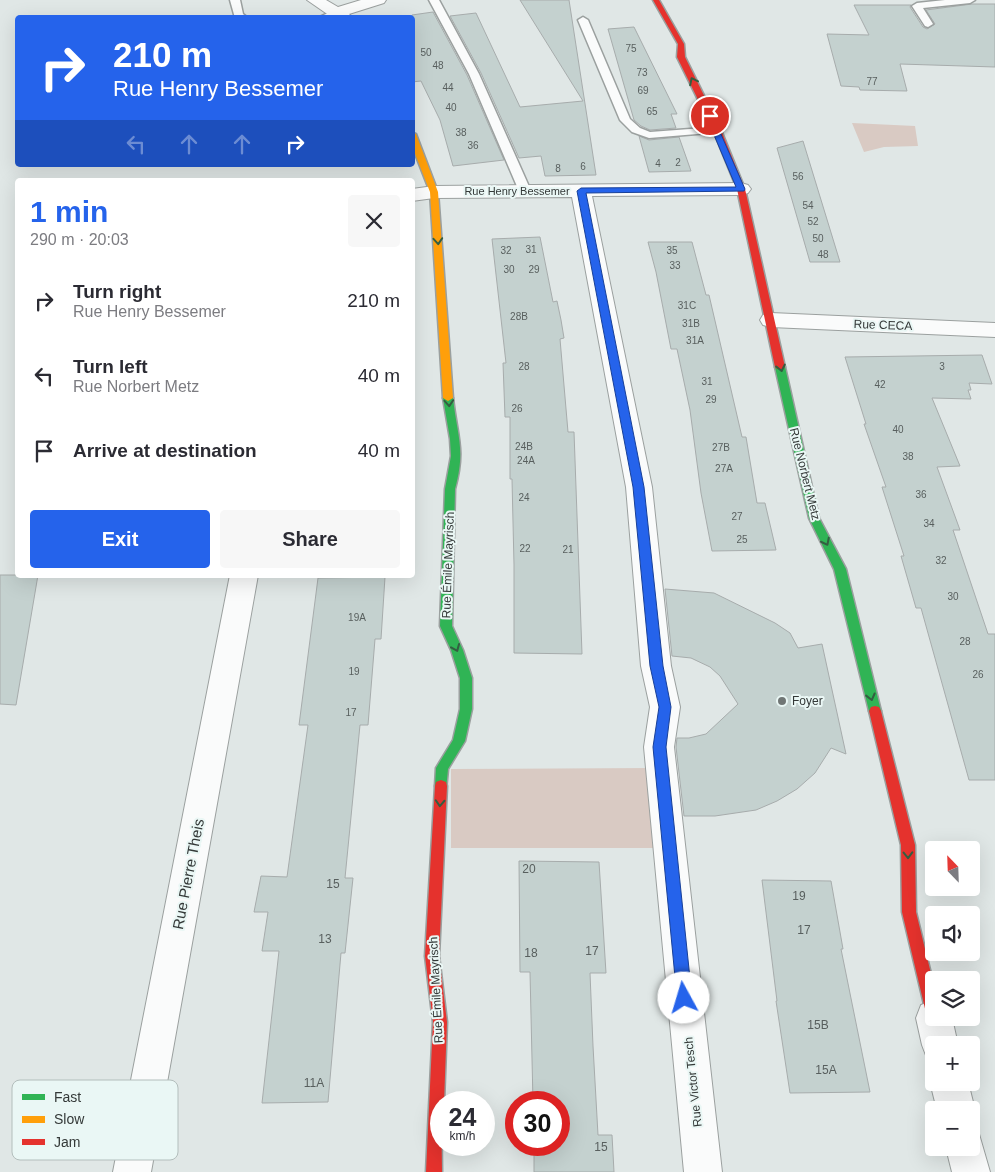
<!DOCTYPE html>
<html lang="en">
<head>
<meta charset="utf-8">
<style>
  :root { --surface:#fff; --page:#f7f7f7; --text:#2b2b33; --muted:#7c7c81; --accent:#2563eb }
  body { margin:0; font-family:Arial,sans-serif; background:var(--page); color:var(--text); height:100vh; display:flex; flex-direction:column; font-size:19px; white-space:nowrap }
  * { box-sizing:border-box; margin:0 }
  p { font-size:16px; color:var(--muted) }
  .icon { flex:none; width:28px; height:28px; fill:none; stroke:currentColor; stroke-width:2; stroke-linecap:round; stroke-linejoin:round }
  .map { position:relative; flex:1; overflow:hidden }
  .side { position:absolute; left:15px; top:178px; width:400px; height:400px; display:flex; flex-direction:column; background:var(--surface); border-radius:5px; box-shadow:0 5px 20px #0002 }
  .side>* { flex:none }
  .hud { position:absolute; left:15px; top:15px; width:400px; height:152px; border-radius:5px; box-shadow:0 5px 20px #0002; background:#2563eb; color:#fff; overflow:hidden }
  .needle { width:32px; rotate:337deg }
  .controls { position:absolute; left:925px; top:841px; display:grid; gap:10px }
  .controls a { display:grid; place-items:center; width:55px; height:55px; border-radius:5px; background:var(--surface); box-shadow:0 5px 20px #0002; font-size:25px }
  .speed { position:absolute; left:430px; top:1091px; display:flex; gap:10px; font-size:25px; font-weight:700; text-align:center }
  .speed>* { display:grid; place-content:center; width:65px; height:65px; border-radius:50%; background:var(--surface); box-shadow:0 5px 20px #0002; line-height:1 }
  .speed small { font-size:12px; font-weight:400 }
  .speed .limit { border:8px solid #d22; background:#fff; color:#111 }
  .pin { position:absolute; display:grid; place-items:center; width:42px; height:42px; color:#fff; margin:-21px; border:2px solid #fff; border-radius:50%; box-shadow:0 1px 5px #0007 }
  .me { position:absolute; width:55px; margin:-28px; rotate:354deg; stroke-linejoin:round; filter:drop-shadow(0 0 4px #0008) }
  .turn { display:flex; align-items:center; gap:18px; height:105px; padding:0 15px; font-size:22px }
  .turn .icon { width:65px; height:65px; stroke-width:2.5 }
  .turn b { display:block; font-size:35px; line-height:42px }
  .lanes { display:flex; align-items:center; height:48px; padding:0 15px; background:#0003; justify-content:center; gap:25px; direction:ltr }
  .lanes .off { opacity:.35 }
  .round { display:grid; place-items:center; flex:none; width:52px; height:52px; border-radius:5px; background:var(--page) }
  .overview { display:flex; align-items:center; justify-content:space-between; height:85px; padding:0 15px }
  h1 { font-size:30px; font-weight:700; line-height:38px; color:var(--accent) }
  .primary-button { display:flex; gap:10px; margin-top:auto; padding:10px 15px }
  .primary-button a { flex:1; height:58px; border-radius:5px; background:var(--accent); color:#fff; font-size:20px; font-weight:700; line-height:58px; text-align:center }
  .primary-button a+a { background:var(--page); color:var(--text) }
  ul { padding:0; list-style:none }
  li { display:flex; align-items:center; gap:15px; height:75px; padding:0 15px }
  li div { flex:1 }
  li b { display:block; font-size:19px }
  li em { font-style:normal }
  .map>svg:first-child { display:block }
</style>
</head>
<body>
<div class="map">
<svg width="995" height="1172" viewBox="0 0 995 1172">
  <rect width="100%" height="100%" fill="#e0e7e6"/>
  <path fill="#d9cac3" d="M852,123L915,126L918,146L884,147L864,152Z
    M653,768L662,848H451V769Z"/>
  <path fill="#c4d1cf" stroke="#a7acac" d="M520,0H569L596,175L545,176L541,156L519,158L481,73L450,16L476,13L520,107L583,101Z
    M972,4H995V67L900,64L907,91L860,90L859,87L841,86L827,34L869,35L854,5H911L910,7L923,27L927,29L935,24L926,10Z
    M433,12L467,75L504,160L453,166L440,120L421,81L412,82V15Z
    M634,27L677,114H671L676,128L650,130L641,126L634,120L608,29Z
    M639,136L649,140L679,137L691,171L649,172Z
    M803,141L840,262H810L777,148Z
    M540,237L553,302L557,301L561,320L564,338L560,339L568,432H574L582,654L514,653V565L512,479H510V417H505L503,363H506L492,239Z
    M648,242H692L706,295H709L742,437H746L757,503H765L776,550L712,551L701,493L690,410L677,349H671L656,272Z
    M982,355L992,384L969,383L971,390H968L971,399L932,398L960,466L937,467L960,530H953L988,634H995V780H969L921,608H916L901,556H904L882,487H886L864,424H866L845,357Z
    M0,575H38L16,705L0,704Z
    M385,577L381,639H375L368,725H360L345,878H353L345,953H341L328,1102L262,1103L279,951H262L268,912H254L261,876L287,877L308,725H299L318,578Z
    M665,589L714,593L775,623L790,633L798,648L822,644L846,754L831,748L815,773L797,789L777,801L756,810L715,816H684L676,747L677,738H689L706,734L738,704L720,676L710,667L691,658L672,656Z
    M519,861L599,862L606,973H590L593,1046L598,1135H612L614,1172H534V1145H559V1102H533L530,972H520Z
    M762,880L831,881L843,949H841L870,1092L790,1093L776,1001H777Z"/>
  <g fill="none" stroke-linecap="round" stroke-linejoin="round">
    <g stroke="#9ba09f" stroke-width="3">
      <path id="lane" d="M230,0H240L243,14L248,18H235Z
        M429,0H439L479,74L531,191L529,193L525,195L519,191L469,74Z
        M945,0H975L970,3L923,8L933,24L928,27L925,26L912,6L917,3Z
        M337,9L340,10V14L332,18H317Z
        M583,17L588,20L630,119L640,128L650,132L717,127L722,130L721,132L649,138L632,132L620,120L578,20Z"/>
    </g>
    <g stroke="#9ba09f" stroke-width="2">
      <path id="street" d="M307,0H326L338,7L361,0H386L384,3L349,14L353,18H333Z
        M741,183L748,185L751,189L748,193L741,195L592,196L652,487L671,666L680,707L674,747L722,1172H684L644,747L650,707L641,666L626,487L572,197L434,198L412,201V189L434,186Z
        M771,313L995,323V337L771,327L763,325L760,320L763,315Z
        M230,575H258L151,1172H113Z
        M934,1000V1018H952L958,1045H934V1061L927,1058L922,1045L916,1018L921,1005Z
        M934,1074V1082H968L975,1110L971,1119V1110H937L930,1082Z
        M971,1131L979,1134L990,1172H952L946,1148H971Z"/>
    </g>
    <g stroke="#9ba09f" stroke-width="3">
      <path id="fast" d="M780,364L785,367L819,518L846,569L881,711L879,715L875,716L871,715L869,711L834,569L809,518L775,367Z
        M448,395L453,398C457,436 466,449 455,489L452,626L463,650L472,678V709L465,741L448,769L446,790L441,792L436,790L435,786L436,768L453,740L460,709V678L451,650L440,626L445,489L451,456L450,439L443,398Z"/>
    </g>
    <g stroke="#9ba09f" stroke-width="3">
      <path id="slow" d="M412,132L416,134L438,192L453,398L448,401L443,398L430,192L412,146Z"/>
    </g>
    <g stroke="#9ba09f" stroke-width="3">
      <path id="jam" d="M653,0H659L684,44L685,57L721,130L745,189L785,367L783,369H777L775,367L737,189L713,130L677,57L678,44Z
        M875,706L879,707L881,711L915,845L916,912L934,986V1018H941L939,1022L934,1024L929,1022L927,1017L902,912L901,845L869,711L871,707Z
        M441,780L446,782L447,786L439,956L447,1022L444,1102H441L442,1172H426L433,1022L425,956L435,786L436,782Z"/>
    </g>
    <use href="#lane" fill="#fafbfb" fill-rule="evenodd"/>
    <use href="#street" fill="#fafbfb" fill-rule="evenodd"/>
    <use href="#fast" fill="#30b455" fill-rule="evenodd"/>
    <use href="#slow" fill="#ff9f0a" fill-rule="evenodd"/>
    <use href="#jam" fill="#e5322d" fill-rule="evenodd"/>
  </g>
  <defs><path id="oneway-chevron" d="M-2-3.5L2.5 0L-2 3.5" fill="none" stroke-width="1.6" stroke-linecap="round" stroke-linejoin="round" transform="scale(1.25)"/></defs>
  <g stroke="#335e41">
    <use href="#oneway-chevron" transform="translate(693 81) rotate(-116)"/>
    <use href="#oneway-chevron" transform="translate(438 241) rotate(86)"/>
    <use href="#oneway-chevron" transform="translate(781 368) rotate(78)"/>
    <use href="#oneway-chevron" transform="translate(449 403) rotate(86)"/>
    <use href="#oneway-chevron" transform="translate(826 542) rotate(63)"/>
    <use href="#oneway-chevron" transform="translate(456 648) rotate(67)"/>
    <use href="#oneway-chevron" transform="translate(871 697) rotate(76)"/>
    <use href="#oneway-chevron" transform="translate(440 803) rotate(93)"/>
    <use href="#oneway-chevron" transform="translate(908 855) rotate(89)"/>
  </g>
  <path fill="#2563eb" stroke="#184099" d="M707,114L713,116L745,189L744,191L586,193L644,487L663,666L671,707L666,747L692,998L690,1003L684,1005L679,1003L677,998L653,747L659,707L650,666L633,487L577,191L581,188L736,187L706,116Z"/>
  <circle fill="#707675" stroke="#eaf7f5" stroke-width="2" cx="782" cy="701" r="5"/>
  <g text-anchor="middle" dominant-baseline="central" stroke-width="4" stroke-linejoin="round" paint-order="stroke">
    <g font-size="10" fill="#585f5e">
      <text x="631" y="48">75</text>
      <text x="426" y="52">50</text>
      <text x="438" y="65">48</text>
      <text x="642" y="72">73</text>
      <text x="872" y="81">77</text>
      <text x="448" y="87">44</text>
      <text x="643" y="90">69</text>
      <text x="451" y="107">40</text>
      <text x="652" y="111">65</text>
      <text x="461" y="132">38</text>
      <text x="473" y="145">36</text>
      <text x="678" y="162">2</text>
      <text x="658" y="163">4</text>
      <text x="583" y="166">6</text>
      <text x="558" y="168">8</text>
      <text x="798" y="176">56</text>
      <text x="808" y="205">54</text>
      <text x="813" y="221">52</text>
      <text x="818" y="238">50</text>
      <text x="531" y="249">31</text>
      <text x="506" y="250">32</text>
      <text x="672" y="250">35</text>
      <text x="823" y="254">48</text>
      <text x="675" y="265">33</text>
      <text x="509" y="269">30</text>
      <text x="534" y="269">29</text>
      <text x="687" y="305">31C</text>
      <text x="519" y="316">28B</text>
      <text x="691" y="323">31B</text>
      <text x="695" y="340">31A</text>
      <text x="524" y="366">28</text>
      <text x="942" y="366">3</text>
      <text x="707" y="381">31</text>
      <text x="880" y="384">42</text>
      <text x="711" y="399">29</text>
      <text x="517" y="408">26</text>
      <text x="898" y="429">40</text>
      <text x="524" y="446">24B</text>
      <text x="721" y="447">27B</text>
      <text x="908" y="456">38</text>
      <text x="526" y="460">24A</text>
      <text x="724" y="468">27A</text>
      <text x="921" y="494">36</text>
      <text x="524" y="497">24</text>
      <text x="737" y="516">27</text>
      <text x="929" y="523">34</text>
      <text x="742" y="539">25</text>
      <text x="525" y="548">22</text>
      <text x="568" y="549">21</text>
      <text x="941" y="560">32</text>
      <text x="953" y="596">30</text>
      <text x="357" y="617">19A</text>
      <text x="965" y="641">28</text>
      <text x="354" y="671">19</text>
      <text x="978" y="674">26</text>
      <text x="351" y="712">17</text>
    </g>
    <g font-size="11" fill="#343938" stroke="#eaf7f5">
      <text x="517" y="191">Rue Henry Bessemer</text>
    </g>
    <g font-size="12" fill="#343938" stroke="#eaf7f5">
      <text transform="translate(883 325) rotate(2)">Rue CECA</text>
      <text transform="translate(805 474) rotate(76)">Rue Norbert Metz</text>
      <text transform="translate(448 565) rotate(-88)">Rue Émile Mayrisch</text>
      <text transform="translate(436 990) rotate(-93)">Rue Émile Mayrisch</text>
      <text transform="translate(693 1082) rotate(-96)">Rue Victor Tesch</text>
    </g>
    <g font-size="12" fill="#343938" stroke="#eaf7f5" text-anchor="start">
      <text x="792" y="701">Foyer</text>
    </g>
    <g font-size="12" fill="#585f5e">
      <text x="529" y="869">20</text>
      <text x="333" y="884">15</text>
      <text x="799" y="896">19</text>
      <text x="804" y="930">17</text>
      <text x="325" y="939">13</text>
      <text x="592" y="951">17</text>
      <text x="531" y="953">18</text>
      <text x="818" y="1025">15B</text>
      <text x="826" y="1070">15A</text>
      <text x="314" y="1083">11A</text>
      <text x="601" y="1147">15</text>
    </g>
    <g font-size="15" fill="#343938" stroke="#eaf7f5">
      <text transform="translate(188 874) rotate(-79)">Rue Pierre Theis</text>
    </g>
  </g>
  <rect x="12" y="1080" width="166" height="80" rx="8" fill="#eaf7f5" stroke="#b3bebc" stroke-width="1"/>
  <rect x="22" y="1094" width="23" height="6" fill="#30b455"/>
  <rect x="22" y="1116" width="23" height="7" fill="#ff9f0a"/>
  <rect x="22" y="1139" width="23" height="6" fill="#e5322d"/>
  <g font-size="14" fill="#343938">
    <text x="54" y="1102">Fast</text>
    <text x="54" y="1124">Slow</text>
    <text x="54" y="1147">Jam</text>
  </g>
</svg>
<div class="controls">
<a><svg class="needle" viewBox="-14 -14 28 28"><path d="M0-13l5 13h-10z" fill="#e53935"/><path d="M0 13l5-13h-10z" fill="#7c7c81"/></svg></a>
<a><svg class="icon" aria-label="sound" viewBox="0 0 24 24"><path d="M4 9h4l5-4v14l-5-4H4zM17 9q2 3 0 6"/></svg></a>
<a><svg class="icon" aria-label="layers" viewBox="0 0 24 24"><path d="M12 4l9 5-9 5-9-5zM3 14l9 5 9-5"/></svg></a>
<a>+</a>
<a>−</a>
</div>
<div class="speed"><div>24<small>km/h</small></div><div class="limit">30</div></div>
<div class="pin" style="left:710px;top:116px;background:#d93025"><svg class="icon" aria-label="arrive" viewBox="0 0 24 24"><path d="M6 21V4h12l-3 4 3 4H6"/></svg></div>
<svg class="me" style="left:684px;top:998px" viewBox="-20 -20 40 40"><circle r="19" fill="#fff"/><path d="M0-13L10 11 0 6-10 11z" fill="#2563eb"/></svg>
<div class="hud">
<div class="turn"><svg class="icon" aria-label="right" viewBox="0 0 24 24"><path d="M7 20v-9h11M14 6l5 5-5 5"/></svg><div><b>210 m</b>Rue Henry Bessemer</div></div>
<div class="lanes"><svg class="icon off" aria-label="left" viewBox="0 0 24 24"><path d="M17 20v-9H6M10 6l-5 5 5 5"/></svg><svg class="icon off" aria-label="ahead" viewBox="0 0 24 24"><path d="M12 20V5M6 11l6-6 6 6"/></svg><svg class="icon off" aria-label="ahead" viewBox="0 0 24 24"><path d="M12 20V5M6 11l6-6 6 6"/></svg><svg class="icon" aria-label="right" viewBox="0 0 24 24"><path d="M7 20v-9h11M14 6l5 5-5 5"/></svg></div>
</div>
<section class="side">
<div class="overview"><div><h1>1 min</h1><p>290 m · 20:03</p></div><a class="round"><svg class="icon" aria-label="close" viewBox="0 0 24 24"><path d="M6 6l12 12M18 6L6 18"/></svg></a></div>
<ul>
<li><svg class="icon" aria-label="right" viewBox="0 0 24 24"><path d="M7 20v-9h11M14 6l5 5-5 5"/></svg><div><b>Turn right</b><p>Rue Henry Bessemer</p></div><em>210 m</em></li>
<li><svg class="icon" aria-label="left" viewBox="0 0 24 24"><path d="M17 20v-9H6M10 6l-5 5 5 5"/></svg><div><b>Turn left</b><p>Rue Norbert Metz</p></div><em>40 m</em></li>
<li><svg class="icon" aria-label="arrive" viewBox="0 0 24 24"><path d="M6 21V4h12l-3 4 3 4H6"/></svg><div><b>Arrive at destination</b></div><em>40 m</em></li>
</ul>
<div class="primary-button"><a>Exit</a><a>Share</a></div>
</section>
</div>
</body>
</html>
